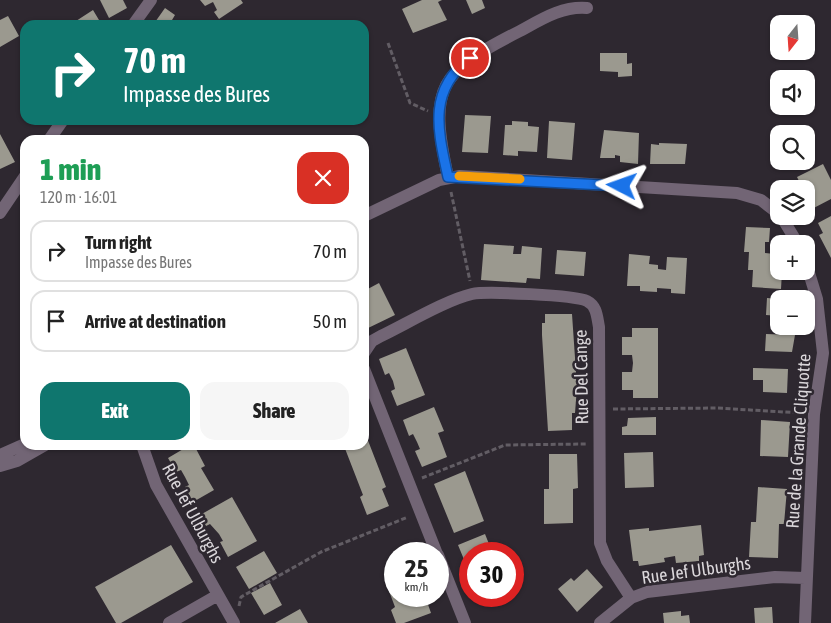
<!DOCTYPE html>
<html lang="en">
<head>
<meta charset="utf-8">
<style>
  :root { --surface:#fff; --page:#f6f6f6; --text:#222; --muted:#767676; --line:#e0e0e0; --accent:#0f766e }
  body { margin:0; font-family:"Asap Condensed",sans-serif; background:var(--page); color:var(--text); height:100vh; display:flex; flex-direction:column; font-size:19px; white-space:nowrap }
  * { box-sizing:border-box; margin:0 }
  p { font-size:16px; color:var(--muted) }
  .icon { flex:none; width:28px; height:28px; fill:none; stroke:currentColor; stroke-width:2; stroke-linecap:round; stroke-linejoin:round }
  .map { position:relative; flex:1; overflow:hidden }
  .side { position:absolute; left:20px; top:135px; width:349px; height:315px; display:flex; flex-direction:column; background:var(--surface); border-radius:15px; box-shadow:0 1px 4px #0004 }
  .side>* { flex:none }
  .top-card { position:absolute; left:20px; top:20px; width:349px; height:105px; border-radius:15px; box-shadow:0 1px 4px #0004; background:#0f766e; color:#fff; overflow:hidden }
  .needle { width:32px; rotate:197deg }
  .tools { position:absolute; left:770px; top:15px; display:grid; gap:10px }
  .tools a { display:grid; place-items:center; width:45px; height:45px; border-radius:10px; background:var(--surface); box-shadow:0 1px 4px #0004; font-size:25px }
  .speed { position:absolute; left:384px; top:542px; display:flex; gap:10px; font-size:25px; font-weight:700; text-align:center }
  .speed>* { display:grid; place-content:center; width:65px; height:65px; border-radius:50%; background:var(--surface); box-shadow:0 1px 4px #0004; line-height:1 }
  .speed small { font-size:12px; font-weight:400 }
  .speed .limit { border:8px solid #d22; background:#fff; color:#111 }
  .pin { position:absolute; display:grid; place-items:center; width:42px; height:42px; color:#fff; margin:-21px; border:2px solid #fff; border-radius:50%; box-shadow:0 1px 5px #0007 }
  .me { position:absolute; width:55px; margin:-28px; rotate:274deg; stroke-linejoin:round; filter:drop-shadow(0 0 4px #0008) }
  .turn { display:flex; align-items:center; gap:18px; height:105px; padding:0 20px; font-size:22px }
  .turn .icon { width:65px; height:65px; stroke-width:2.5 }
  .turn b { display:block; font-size:35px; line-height:42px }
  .round { display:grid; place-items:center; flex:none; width:52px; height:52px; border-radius:15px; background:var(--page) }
  .head { display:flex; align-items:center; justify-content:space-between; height:85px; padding:0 20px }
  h1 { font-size:30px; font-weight:800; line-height:38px; color:#1e9e55 }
  .cta { display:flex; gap:10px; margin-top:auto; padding:10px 20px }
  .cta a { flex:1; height:58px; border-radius:15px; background:var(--accent); color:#fff; font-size:20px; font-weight:800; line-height:58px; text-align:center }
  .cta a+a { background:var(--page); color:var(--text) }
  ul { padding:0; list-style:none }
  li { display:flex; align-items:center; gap:15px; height:62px; margin:0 10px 8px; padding:0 10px; border:2px solid var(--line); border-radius:15px }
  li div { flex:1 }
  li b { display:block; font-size:19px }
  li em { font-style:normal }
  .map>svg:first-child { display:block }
</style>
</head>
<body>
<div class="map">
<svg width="831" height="623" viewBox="0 0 831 623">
  <rect width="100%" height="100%" fill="#2e2830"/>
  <path fill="#9b998f" d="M100,0H123L127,8L109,18Z
    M200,0H241L243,3L219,19L214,12L217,10L213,2L205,6Z
    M422,0H442L438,2L447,20L413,33L402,9Z
    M466,0H482L485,8L472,14Z
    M165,8L175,15L169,25H153Z
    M93,10L102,25H78L76,21Z
    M8,16L19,36L0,47V20Z
    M600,53H627V64L632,63V76L618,77V72L600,71Z
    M465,115L491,116L488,153L462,152Z
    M512,121L528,122V126L539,127L537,152L518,151V156L503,155L505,125H512Z
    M549,121L575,123L572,160L547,158Z
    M604,130L639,133L638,164L620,162V156L615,155V158H600Z
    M0,134L15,162L0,169Z
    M659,143L687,144L685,164H650L651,144L659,145Z
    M823,164L831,180V199L808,211L806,189H803L797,177Z
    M831,216V258L819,235L823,233L818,223Z
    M746,227L770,228L769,242H765V253L775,254L776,271L782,272L781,289L752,287L753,270H748L749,252H744Z
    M484,244L514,246L513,254H521L522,246L542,248L540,279L527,278L526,283L481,280Z
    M557,250L586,252L584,276L555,274Z
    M629,254L650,256L649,264L658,265V269L666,270L667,257L687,258L685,294L671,293V289L657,288V292L640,291V286H627Z
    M379,283L395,315L364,330V291Z
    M767,298L779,299V316L766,315Z
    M545,314H572L577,387L575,413H572V430L548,431L542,335V323H545Z
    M632,328H658V398H633V390H622V372H632L633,363L632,355H622V337H632Z
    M766,334L795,335L792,352L765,351Z
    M406,348L425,395L397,406L391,391L395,389L393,381L389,373L385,375L379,359Z
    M753,368L788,369L787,393L763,392V380H753Z
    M434,407L444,431L438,433L447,457L422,467L415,451L420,449L417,442L413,434L409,436L403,420Z
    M656,417V435H622V427L627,426L628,418Z
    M761,420L790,422L788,457L760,456Z
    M367,438L386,487L382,489L389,506L367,515L360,497L363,495L344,446L364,445V439Z
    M190,445H194L205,466L201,468L214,490L193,502L185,487L189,485L185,477L181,470L176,472L168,458Z
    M653,452L654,487L625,488L624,453Z
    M549,454H577L578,488L573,489V523L544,524V489H549Z
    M465,471L484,521L454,533L434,484Z
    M758,487L787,489L784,524H779L778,558L749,557L751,522H756Z
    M232,497L257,541L228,557L220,542L223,541L219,534L210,524L206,526L200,515Z
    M701,525L704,555L699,556V561L676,563L675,556L664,558L665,562L639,566L638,561H633L629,530L649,528V531Z
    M485,534L493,554H470V574L458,545Z
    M171,545L193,582L121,623H116L95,587Z
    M264,551L277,573L249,589L236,567Z
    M587,569L603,587L577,612L558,589L571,578L574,581Z
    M270,583L282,605L264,615L251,593Z
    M395,588V596H425L431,613L404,623H396L391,610L395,607L389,591Z
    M772,607L773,623H755L754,608Z
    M300,609L308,623H275Z
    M681,611V616L689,615L690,623H664L663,613Z"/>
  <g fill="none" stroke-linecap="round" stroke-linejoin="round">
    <path stroke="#625d64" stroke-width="3" stroke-dasharray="5 2.5" stroke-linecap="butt" d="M388,43L410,103L428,111
      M451,192L470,281
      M613,409L717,408L801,413
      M422,478L505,445L586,444
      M239,606L241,597L321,552L408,517"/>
    <path stroke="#726575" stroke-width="12" d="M133,25L151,0
      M49,140L63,120
      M448,177C428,86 439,72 520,31C542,19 562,6 587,8
      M0,213L25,176
      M364,216L439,180L460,176L737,193L761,200L779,214
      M781,216L798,244
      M364,353L372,341L381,336C406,324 446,300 472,294C486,291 575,295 587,301C597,306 597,317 599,327L600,543L607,561L631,598
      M364,369L437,554
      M142,445L156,485L234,623
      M0,455L25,444
      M0,466L17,461L45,445
      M438,555L465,623
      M169,623L218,595
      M600,623L631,598L647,592L775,577L805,578
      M805,623L814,414L823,353L817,299L806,263"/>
  </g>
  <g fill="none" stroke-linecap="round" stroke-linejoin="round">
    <g stroke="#114b97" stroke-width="12">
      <path id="route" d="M470,58C427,91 438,131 448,177L622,186"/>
    </g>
    <use href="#route" stroke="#1a73e8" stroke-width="9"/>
    <path stroke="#f59e0b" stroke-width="9" d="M459,176L520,179"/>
  </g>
  <g text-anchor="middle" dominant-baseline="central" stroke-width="5" stroke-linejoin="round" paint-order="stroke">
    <g font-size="18" fill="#dad6da" stroke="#2e2830">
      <text transform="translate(581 377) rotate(-91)">Rue Del Cange</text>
      <text transform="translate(798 441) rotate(-86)">Rue de la Grande Cliquotte</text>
      <text transform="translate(193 513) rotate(62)">Rue Jef Ulburghs</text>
      <text transform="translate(696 570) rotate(-8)">Rue Jef Ulburghs</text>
    </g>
  </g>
</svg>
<div class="tools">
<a><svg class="needle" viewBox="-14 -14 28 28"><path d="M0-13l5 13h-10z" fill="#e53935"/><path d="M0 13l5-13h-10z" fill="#767676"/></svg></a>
<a><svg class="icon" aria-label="sound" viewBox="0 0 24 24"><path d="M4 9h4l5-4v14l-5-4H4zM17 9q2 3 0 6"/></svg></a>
<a><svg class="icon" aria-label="search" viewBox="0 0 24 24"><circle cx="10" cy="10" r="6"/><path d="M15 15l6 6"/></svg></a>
<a><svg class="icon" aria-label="layers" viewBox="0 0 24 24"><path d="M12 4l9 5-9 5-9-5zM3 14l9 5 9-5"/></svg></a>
<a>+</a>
<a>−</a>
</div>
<div class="speed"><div>25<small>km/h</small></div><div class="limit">30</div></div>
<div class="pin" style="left:470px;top:58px;background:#d93025"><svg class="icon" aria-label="arrive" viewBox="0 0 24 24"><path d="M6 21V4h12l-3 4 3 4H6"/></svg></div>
<svg class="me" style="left:622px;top:186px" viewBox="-20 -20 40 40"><path d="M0-17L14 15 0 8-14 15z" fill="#1a73e8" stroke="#fff" stroke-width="4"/></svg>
<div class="top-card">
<div class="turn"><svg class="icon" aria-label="right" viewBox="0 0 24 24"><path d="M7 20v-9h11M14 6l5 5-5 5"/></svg><div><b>70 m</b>Impasse des Bures</div></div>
</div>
<section class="side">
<div class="head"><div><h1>1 min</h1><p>120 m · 16:01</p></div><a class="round" style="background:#d93025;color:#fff"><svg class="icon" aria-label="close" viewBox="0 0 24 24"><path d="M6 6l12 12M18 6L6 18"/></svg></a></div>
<ul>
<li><svg class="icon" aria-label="right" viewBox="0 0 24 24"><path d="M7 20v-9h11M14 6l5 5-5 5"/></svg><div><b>Turn right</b><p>Impasse des Bures</p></div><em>70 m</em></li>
<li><svg class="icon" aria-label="arrive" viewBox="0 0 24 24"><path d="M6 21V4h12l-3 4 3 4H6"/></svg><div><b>Arrive at destination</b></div><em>50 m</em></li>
</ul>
<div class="cta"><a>Exit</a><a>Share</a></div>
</section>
</div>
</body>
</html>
